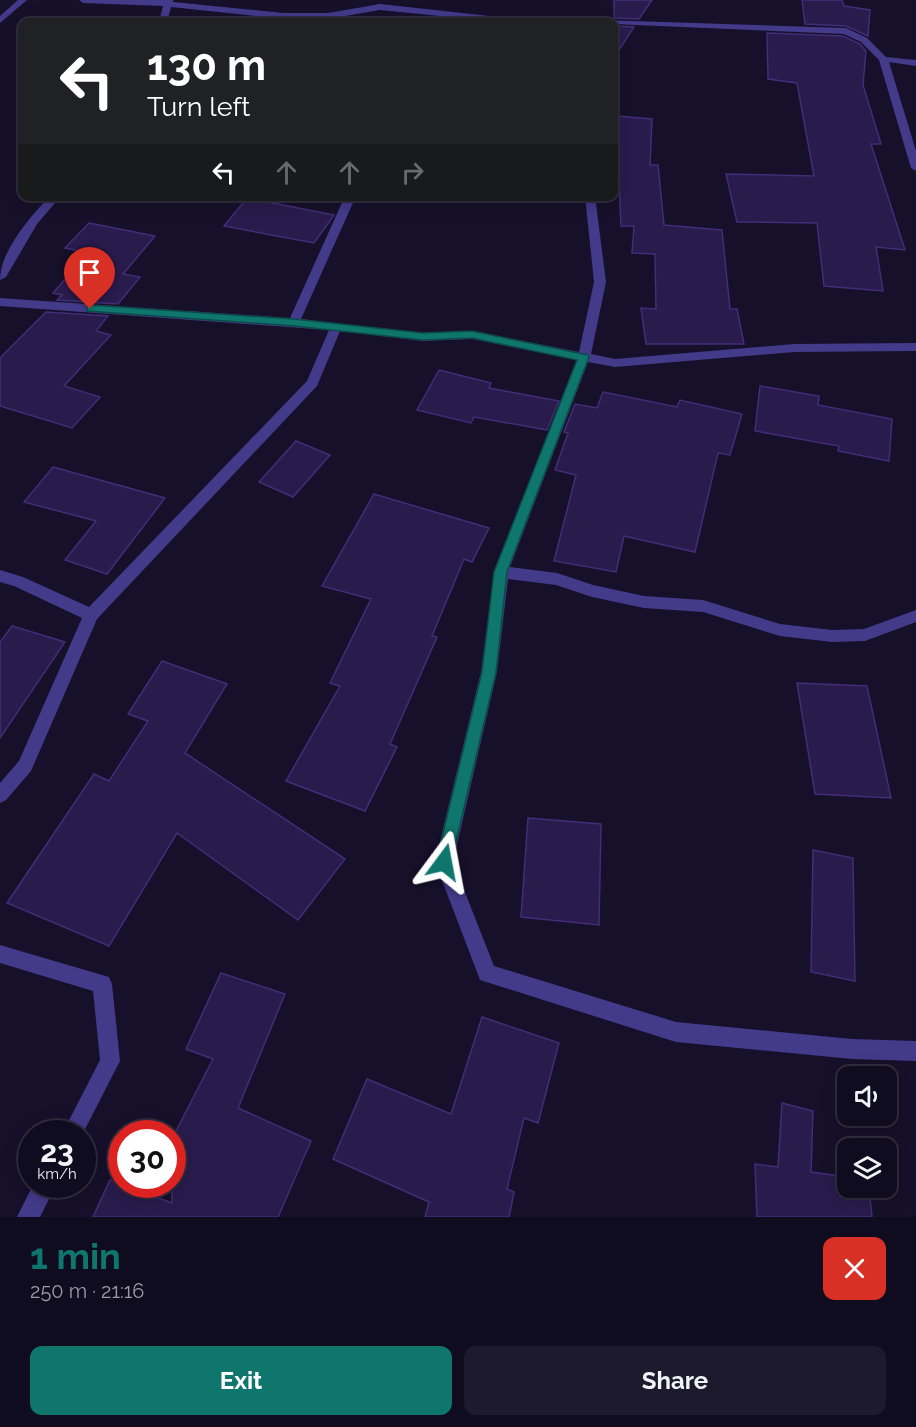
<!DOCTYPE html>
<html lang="en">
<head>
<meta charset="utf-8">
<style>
  :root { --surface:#100c20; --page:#1e1a2d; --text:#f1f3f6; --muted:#9c9ba5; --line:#302c3e; --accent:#0f766e }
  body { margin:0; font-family:Raleway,sans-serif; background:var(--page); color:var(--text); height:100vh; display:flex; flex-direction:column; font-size:22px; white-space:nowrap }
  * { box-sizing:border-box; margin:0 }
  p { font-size:20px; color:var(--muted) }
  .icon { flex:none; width:33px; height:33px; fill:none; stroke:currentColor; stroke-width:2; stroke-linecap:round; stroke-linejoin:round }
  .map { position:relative; height:1217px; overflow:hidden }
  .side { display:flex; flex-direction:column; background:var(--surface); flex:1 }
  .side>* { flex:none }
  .banner { position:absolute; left:18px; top:18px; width:600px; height:183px; border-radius:12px; box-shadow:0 3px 15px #0003,0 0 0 2px var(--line); background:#202124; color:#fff; overflow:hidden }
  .tools { position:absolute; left:837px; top:1066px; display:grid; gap:12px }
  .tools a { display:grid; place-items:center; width:60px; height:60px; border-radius:12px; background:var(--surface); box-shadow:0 3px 15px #0003,0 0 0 2px var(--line); font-size:30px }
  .speed { position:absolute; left:18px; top:1120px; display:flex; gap:12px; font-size:30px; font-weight:700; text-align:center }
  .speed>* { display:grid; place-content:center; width:78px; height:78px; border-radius:50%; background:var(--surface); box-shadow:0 3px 15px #0003,0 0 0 2px var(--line); line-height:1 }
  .speed small { font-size:15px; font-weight:400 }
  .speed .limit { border:9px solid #d22; background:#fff; color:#111 }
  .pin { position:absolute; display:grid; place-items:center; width:51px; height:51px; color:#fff; margin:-62px -26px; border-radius:50% 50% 50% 0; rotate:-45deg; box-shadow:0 0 6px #0007 }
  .pin .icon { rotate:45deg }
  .me { position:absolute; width:66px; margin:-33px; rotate:13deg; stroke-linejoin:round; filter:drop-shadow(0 0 4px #0008) }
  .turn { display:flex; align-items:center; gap:21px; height:126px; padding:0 30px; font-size:27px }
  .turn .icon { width:78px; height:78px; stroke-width:2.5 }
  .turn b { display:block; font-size:42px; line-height:51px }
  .lanes { display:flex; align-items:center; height:57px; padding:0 30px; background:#0003; justify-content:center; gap:30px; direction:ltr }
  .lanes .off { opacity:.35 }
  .round { display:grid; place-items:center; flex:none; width:63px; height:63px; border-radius:12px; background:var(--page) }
  .summary { display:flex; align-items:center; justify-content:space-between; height:102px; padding:0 30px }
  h1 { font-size:36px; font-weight:700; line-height:45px; color:var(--accent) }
  .primary-button { display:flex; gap:12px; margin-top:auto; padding:12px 30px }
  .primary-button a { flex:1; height:69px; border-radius:12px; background:var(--accent); color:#fff; font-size:24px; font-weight:700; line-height:69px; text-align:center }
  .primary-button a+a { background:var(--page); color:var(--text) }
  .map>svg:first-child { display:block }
  .building { fill:#291b4c; stroke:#422d78; stroke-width:1.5 }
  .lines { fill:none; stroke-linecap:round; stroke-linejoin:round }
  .minor { fill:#433a8a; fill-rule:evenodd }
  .route { fill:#0f766e; stroke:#0a4d48; stroke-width:1.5 }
</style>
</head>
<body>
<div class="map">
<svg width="916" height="1217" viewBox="0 0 916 1217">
  <rect width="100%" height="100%" fill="#16102a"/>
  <g class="building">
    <polygon points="614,0 652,0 639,19 614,18"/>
    <polygon points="802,0 842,0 844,6 870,10 868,36 846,26 805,24"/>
    <polygon points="614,26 634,27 614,58"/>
    <polygon points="767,33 843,36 860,44 866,51 863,85 881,144 871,144 905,250 876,247 883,291 824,286 817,223 737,222 726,174 814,176 797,83 768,79"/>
    <polygon points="616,116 652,119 650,165 658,165 664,225 722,230 730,309 737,309 744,344 646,344 641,308 656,309 655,254 632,253 634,226 621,226"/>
    <polygon points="247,198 334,215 314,243 224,226"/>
    <polygon points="89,223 155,236 123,274 140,277 118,304 57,300 62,295 53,293 88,253 65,248"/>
    <polygon points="46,312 108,316 96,331 111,335 64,386 100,397 72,428 0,406 0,358"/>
    <polygon points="439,370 491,383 489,388 559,401 547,430 474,417 471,423 417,410"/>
    <polygon points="760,386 819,396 818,405 892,419 889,461 838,451 839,446 755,431"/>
    <polygon points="603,392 677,407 680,400 742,414 730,455 718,453 695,552 624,536 616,572 554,561 576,475 555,470 568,433 564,432 575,404 597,408"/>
    <polygon points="296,441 330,455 293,497 259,482"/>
    <polygon points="53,467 165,498 107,574 65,560 96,521 24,502"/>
    <polygon points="374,494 489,528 472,562 464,559 432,636 437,637 390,744 397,747 365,811 286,781 340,686 330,683 371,599 322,586"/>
    <polygon points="12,626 65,642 0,738 0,642"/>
    <polygon points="162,661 227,684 185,753 345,859 298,920 177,833 109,946 7,903 94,774 109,781 148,721 128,714"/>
    <polygon points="797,683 867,686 891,798 815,794"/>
    <polygon points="528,818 601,824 599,925 521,917"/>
    <polygon points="813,850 853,858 855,981 811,972"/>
    <polygon points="221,973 285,994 238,1108 311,1141 278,1217 93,1217 110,1180 172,1203 172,1139 213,1059 186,1049"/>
    <polygon points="482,1017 559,1043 538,1123 524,1118 507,1189 514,1192 509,1217 425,1217 429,1202 333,1159 367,1079 451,1114"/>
    <polygon points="782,1103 813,1111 811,1172 848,1177 848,1188 869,1188 872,1217 757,1217 755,1164 778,1167"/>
  </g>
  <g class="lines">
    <g class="minor">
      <polygon points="18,0 27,0 0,23 0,16"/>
      <polygon points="79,0 173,0 173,2 283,13 328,13 380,4 518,19 522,22 499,22 380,10 328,19 283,19 171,7 167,22 159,22 163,6 83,3"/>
      <polygon points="570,19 846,28 867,38 886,57 916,60 916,66 889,62 916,151 916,171 911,168 879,60 861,42 844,34 566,22"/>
      <path d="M50,196H61L37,224L6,277L0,280C0,251 30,217 50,196Z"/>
      <polygon points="345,196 356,196 301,319 423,333 472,331 579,352 594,282 585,196 595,196 606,282 591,354 615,359 794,344 916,343 916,351 794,352 615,367 588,362 510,567 557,573 593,585 644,596 703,600 780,624 832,630 864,629 916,610 916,622 865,641 832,642 780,636 703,612 644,608 592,597 556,585 508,579 497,672 453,862 494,966 676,1022 852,1039 916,1041 916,1061 852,1059 676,1042 480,980 435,862 481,672 494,572 577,360 472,339 423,341 340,331 317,386 97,619 31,771 6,800 0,803 0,783 19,761 82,618 14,586 0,582 0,570 23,577 89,607 307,381 329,330 0,306 0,298 290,318"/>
      <polygon points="0,945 109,977 112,984 120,1061 82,1135 62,1134 100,1060 93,991 0,963"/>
      <polygon points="33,1185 56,1185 40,1217 17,1217"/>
    </g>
  </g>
  <polygon class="route" points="90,305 294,319 423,333 472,331 588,355 589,357 507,572 496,672 450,867 444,870 439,867 436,862 482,672 494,572 577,360 472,338 423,340 294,326 87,311 87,306"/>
</svg>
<div class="tools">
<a><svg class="icon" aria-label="sound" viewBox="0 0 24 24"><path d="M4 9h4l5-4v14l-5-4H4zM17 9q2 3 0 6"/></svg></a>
<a><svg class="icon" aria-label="layers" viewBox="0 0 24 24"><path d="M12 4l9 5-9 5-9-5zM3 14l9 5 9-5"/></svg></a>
</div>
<div class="speed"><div>23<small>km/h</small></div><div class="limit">30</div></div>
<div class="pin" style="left:90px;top:309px;background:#d93025"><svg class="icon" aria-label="arrive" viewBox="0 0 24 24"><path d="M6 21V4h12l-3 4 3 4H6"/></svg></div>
<svg class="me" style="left:444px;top:862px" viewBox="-20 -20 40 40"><path d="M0-17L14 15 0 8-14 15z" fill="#0f766e" stroke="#fff" stroke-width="4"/></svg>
<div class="banner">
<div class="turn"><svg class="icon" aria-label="left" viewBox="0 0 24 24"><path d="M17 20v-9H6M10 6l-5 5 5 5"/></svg><div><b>130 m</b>Turn left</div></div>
<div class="lanes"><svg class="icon" aria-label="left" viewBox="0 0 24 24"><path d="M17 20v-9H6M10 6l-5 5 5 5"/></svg><svg class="icon off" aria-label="ahead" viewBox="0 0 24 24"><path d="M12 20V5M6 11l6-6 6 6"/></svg><svg class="icon off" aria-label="ahead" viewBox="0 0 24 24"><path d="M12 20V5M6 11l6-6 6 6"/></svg><svg class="icon off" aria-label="right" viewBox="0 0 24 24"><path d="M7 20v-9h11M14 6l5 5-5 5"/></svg></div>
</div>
</div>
<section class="side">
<div class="summary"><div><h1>1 min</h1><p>250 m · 21:16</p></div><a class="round" style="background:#d93025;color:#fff"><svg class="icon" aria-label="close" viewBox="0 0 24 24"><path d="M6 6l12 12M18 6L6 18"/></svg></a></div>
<div class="primary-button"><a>Exit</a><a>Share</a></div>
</section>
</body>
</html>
